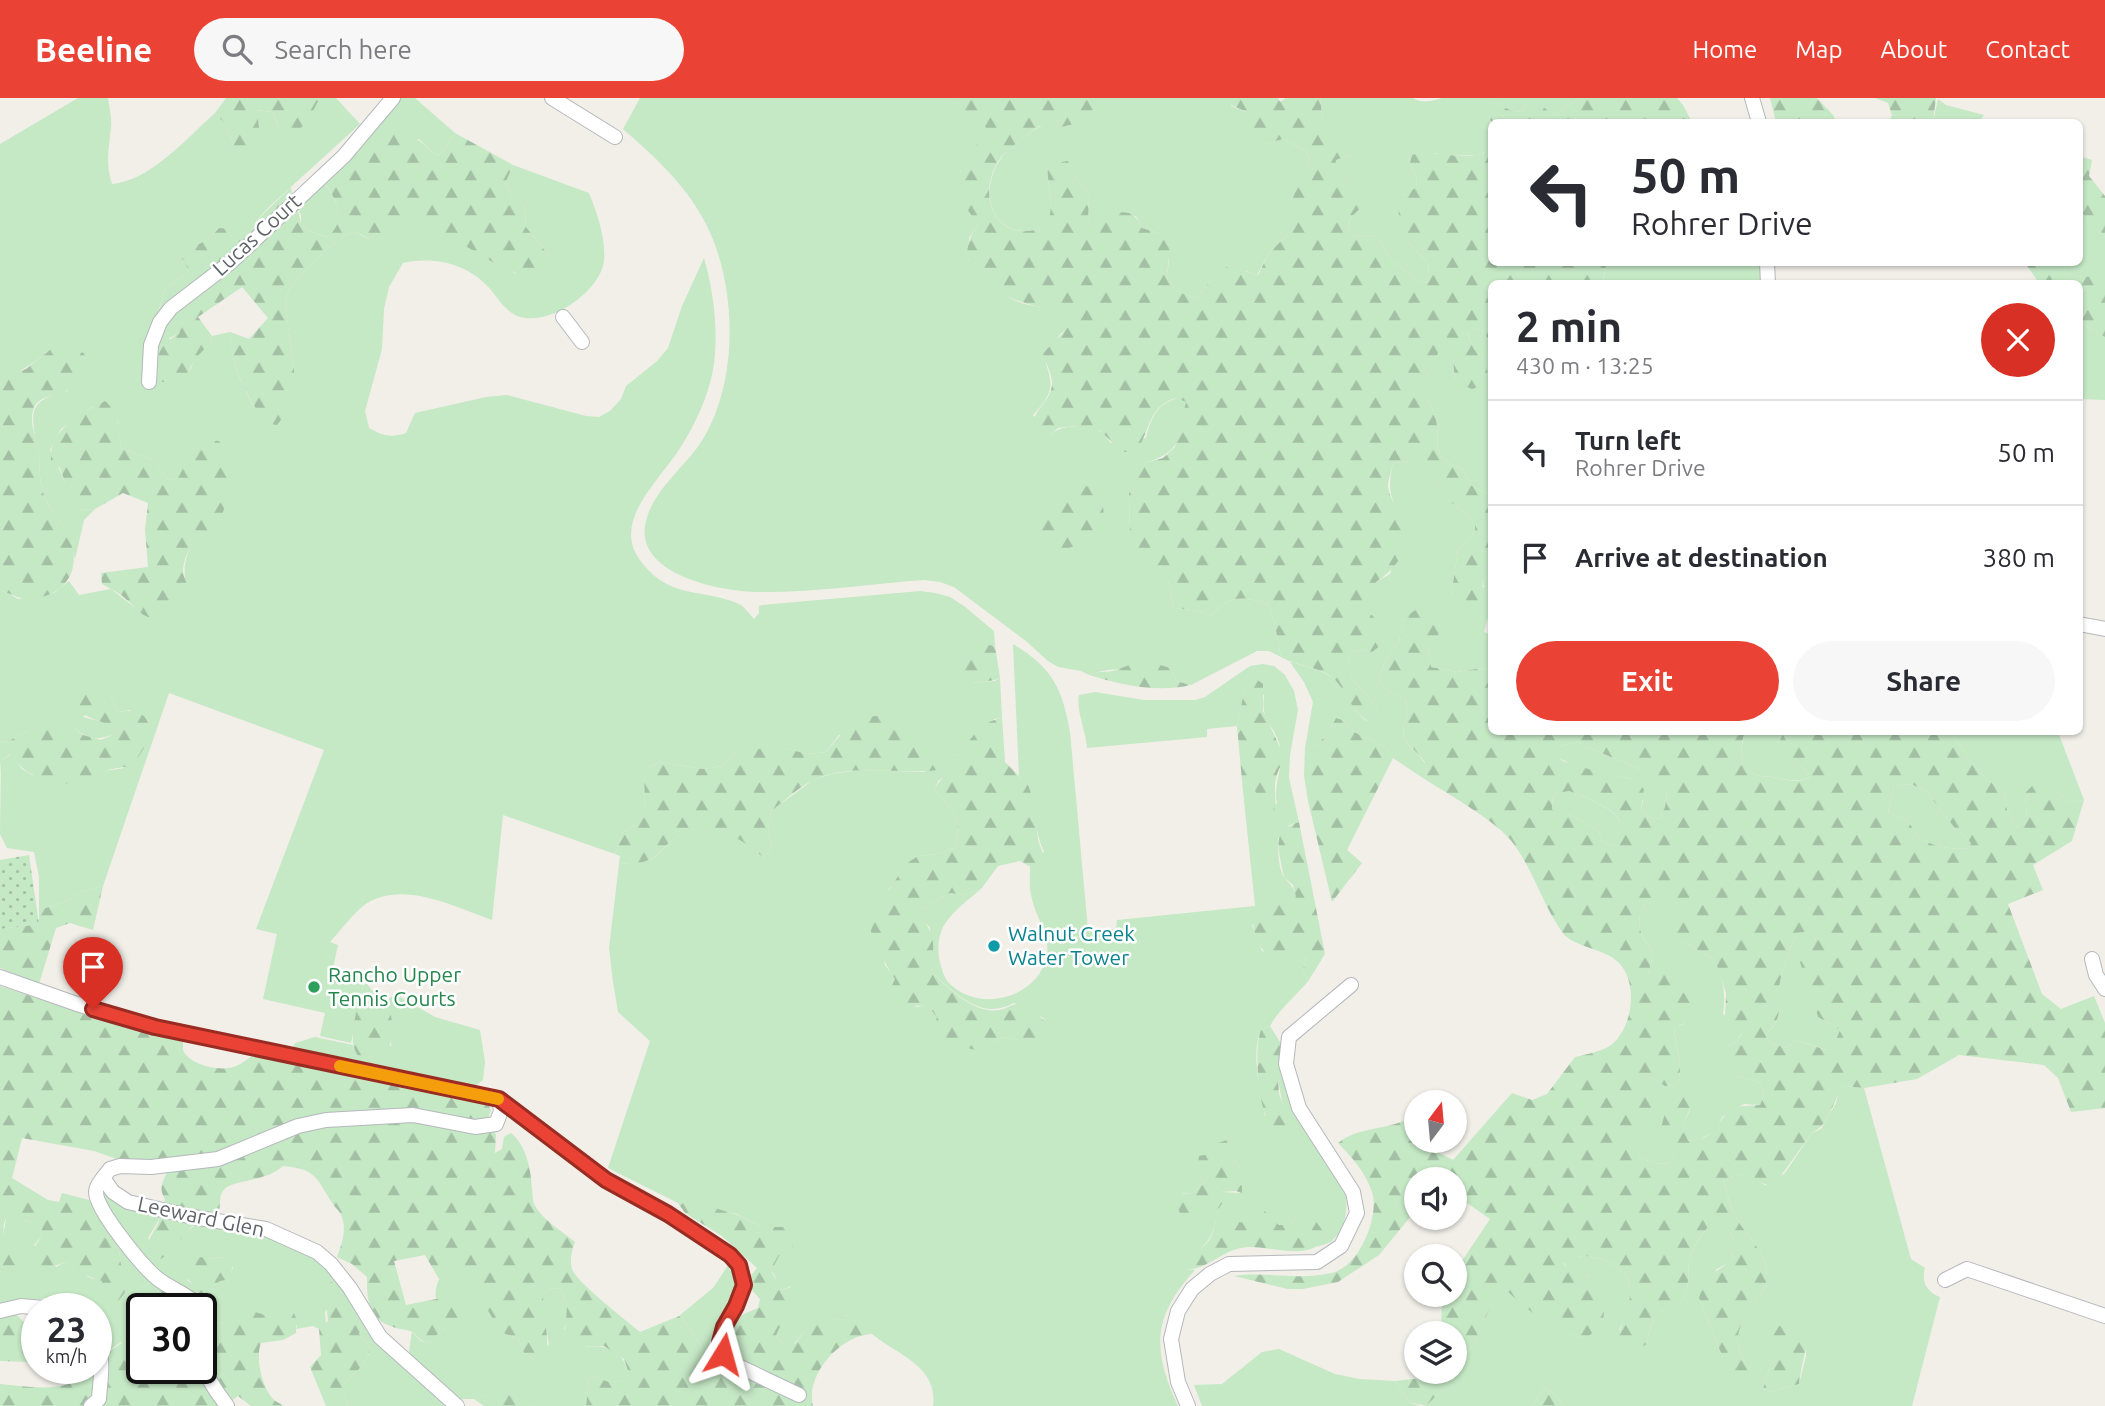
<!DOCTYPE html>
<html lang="en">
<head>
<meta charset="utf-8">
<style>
  :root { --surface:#fff; --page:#f7f7f7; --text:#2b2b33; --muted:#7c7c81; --line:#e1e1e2; --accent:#ea4335 }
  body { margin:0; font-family:Ubuntu,sans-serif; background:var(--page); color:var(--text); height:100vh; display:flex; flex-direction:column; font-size:26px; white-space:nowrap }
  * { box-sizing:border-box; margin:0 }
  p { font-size:23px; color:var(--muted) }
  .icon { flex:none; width:38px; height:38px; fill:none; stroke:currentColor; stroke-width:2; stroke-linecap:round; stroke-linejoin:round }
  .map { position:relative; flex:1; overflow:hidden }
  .sheet { position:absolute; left:1488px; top:182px; width:595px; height:455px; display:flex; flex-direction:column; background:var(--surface); border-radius:10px; box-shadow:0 2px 5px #0004 }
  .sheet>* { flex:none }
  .banner { position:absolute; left:1488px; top:21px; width:595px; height:147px; border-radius:10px; box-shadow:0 2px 5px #0004; background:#fff; color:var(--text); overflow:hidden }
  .needle { width:46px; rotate:16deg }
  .controls { position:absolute; left:1404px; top:992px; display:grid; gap:14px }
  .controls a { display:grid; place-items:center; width:63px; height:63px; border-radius:50%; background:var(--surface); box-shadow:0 2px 5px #0004; font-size:35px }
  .speed { position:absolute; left:21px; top:1195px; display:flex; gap:14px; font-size:35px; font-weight:700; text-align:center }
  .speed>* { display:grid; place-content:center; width:91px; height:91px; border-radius:50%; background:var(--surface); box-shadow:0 2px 5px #0004; line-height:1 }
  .speed small { font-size:18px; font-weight:400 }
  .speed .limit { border:4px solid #111; border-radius:10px; background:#fff; color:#111 }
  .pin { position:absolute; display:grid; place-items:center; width:60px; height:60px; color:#fff; margin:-72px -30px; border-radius:50% 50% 50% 0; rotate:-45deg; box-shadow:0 0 7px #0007 }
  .pin .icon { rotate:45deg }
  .me { position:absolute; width:77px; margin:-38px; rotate:8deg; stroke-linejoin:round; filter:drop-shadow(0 0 5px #0008) }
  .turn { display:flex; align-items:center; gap:24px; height:147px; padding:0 28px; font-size:32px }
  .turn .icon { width:91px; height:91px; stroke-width:2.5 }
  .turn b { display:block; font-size:49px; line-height:60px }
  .round { display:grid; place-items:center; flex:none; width:74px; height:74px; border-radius:37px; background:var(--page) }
  .overview { display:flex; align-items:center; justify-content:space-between; height:119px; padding:0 28px }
  h1 { font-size:42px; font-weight:600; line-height:52px }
  .primary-button { display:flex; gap:14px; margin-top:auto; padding:14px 28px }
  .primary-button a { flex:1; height:80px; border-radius:42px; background:var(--accent); color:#fff; font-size:28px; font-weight:600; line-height:80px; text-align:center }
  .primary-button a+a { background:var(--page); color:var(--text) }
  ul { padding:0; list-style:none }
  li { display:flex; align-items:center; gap:21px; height:105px; padding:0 28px; border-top:2px solid var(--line) }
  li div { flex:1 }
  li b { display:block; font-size:26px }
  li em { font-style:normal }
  header { display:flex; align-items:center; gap:42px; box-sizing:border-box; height:98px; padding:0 35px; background:var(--accent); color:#fff }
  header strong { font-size:33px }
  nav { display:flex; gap:38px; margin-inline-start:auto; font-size:24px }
  .search { width:490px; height:63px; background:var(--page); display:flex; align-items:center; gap:18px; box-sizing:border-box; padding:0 24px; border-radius:38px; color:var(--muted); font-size:26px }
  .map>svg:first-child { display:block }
  .grass { fill:#c5e8c5; fill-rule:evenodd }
  .forest { fill:url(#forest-firs); fill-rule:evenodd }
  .park { fill:url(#park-dots) }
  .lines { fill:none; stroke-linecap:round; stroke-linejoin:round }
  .minor-casing { stroke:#b5b8bc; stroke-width:16 }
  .minor { stroke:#fff; stroke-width:14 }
  .route-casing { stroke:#982c22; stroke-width:18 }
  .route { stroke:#ea4335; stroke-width:12 }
  .slow { stroke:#f59e0b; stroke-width:12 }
  .culture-dot { fill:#0f9aa8; stroke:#fff; stroke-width:2.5 }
  .leisure-dot { fill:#2e9e5b; stroke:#fff; stroke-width:2.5 }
  .labels { text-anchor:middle; stroke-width:5; stroke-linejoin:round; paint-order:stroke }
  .street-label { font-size:21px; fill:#5f6368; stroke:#fff }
  .culture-label { font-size:21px; fill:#0d838f; stroke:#fff; text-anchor:start }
  .leisure-label { font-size:21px; fill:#27864d; stroke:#fff; text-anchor:start }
</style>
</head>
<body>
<header>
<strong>Beeline</strong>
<div class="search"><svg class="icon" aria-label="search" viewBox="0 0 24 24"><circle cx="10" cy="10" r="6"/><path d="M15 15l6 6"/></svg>Search here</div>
<nav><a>Home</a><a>Map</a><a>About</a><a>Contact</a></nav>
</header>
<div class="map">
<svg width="2105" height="1308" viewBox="0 0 2105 1308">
  <defs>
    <pattern id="forest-firs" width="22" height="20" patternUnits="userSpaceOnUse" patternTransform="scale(1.75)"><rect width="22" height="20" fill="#c5e8c5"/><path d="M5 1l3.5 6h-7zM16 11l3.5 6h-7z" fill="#a3c0a4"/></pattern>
    <pattern id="park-dots" width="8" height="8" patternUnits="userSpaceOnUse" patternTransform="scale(1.75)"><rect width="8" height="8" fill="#c5e8c5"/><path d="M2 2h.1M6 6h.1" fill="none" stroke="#a3c0a4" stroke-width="1.8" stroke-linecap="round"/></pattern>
  </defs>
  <rect width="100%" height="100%" fill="#f1efe8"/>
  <g class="grass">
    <path d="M78,0H108C109,9 112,20 111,29C109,50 105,65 112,86C150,83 187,40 215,15L226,27L235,50L259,28L256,12L273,14L280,33L313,12L320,0H336L360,26L270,108L247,133L219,130C206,145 194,150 175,153L186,165L188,176L166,189L157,217L183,225L179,236L169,240L190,272L197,256L210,247L212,238L230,234C230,261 241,287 255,310H290L293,292L294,268L285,206L289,191L326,151L346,137L356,134C391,157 390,127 413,124C431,122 496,166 515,175L550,159L526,129L525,110L511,97L505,86L513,67L589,95C597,115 606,140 604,163C600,194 548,230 517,218C506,213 498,201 491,192C469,166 435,158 403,165L389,189L384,211L382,251L365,313L369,330C383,338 391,340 406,335L415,315L486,299L507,297L586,318L599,319L610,313L621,301L626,288L657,263L668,250L682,208L704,160C714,194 719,237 713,272C708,299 695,327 680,350C659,384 608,425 643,466C672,502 703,490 739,506C744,508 749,516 754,521L759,515V508L762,507L920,493L935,495L950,499L964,508L994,533L995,548L989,547L972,585L995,583L1000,580L1002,620L994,621L945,678L938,683L934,693C955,712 962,720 955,750L937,756L918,758L889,791L872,846L882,855L885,867L916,909L928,907L937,919L933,935L982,954L1001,939L1016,941L1029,947L1045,921L1014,905C980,923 957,896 932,875L930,830L922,821V811L950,795L964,797L981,791C967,803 947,817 941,834C938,842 938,852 939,860C941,868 943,879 949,885C980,916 1039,900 1047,857C1050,836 1036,820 1032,801C1029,790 1030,779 1030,768L1036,772L1044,753C1031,729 1040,698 1019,678L1013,546C1052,570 1062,589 1070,634L1088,832L1116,831L1117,822L1255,808L1242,683L1253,687L1257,698L1277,706C1273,681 1286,667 1279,645C1272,623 1261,626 1264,597L1245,589L1237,628L1207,631V639L1087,650C1086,633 1076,613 1079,597L1095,594L1144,602H1195L1205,599L1250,568L1263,566L1274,568L1285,577L1294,593L1298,612L1290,657L1289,680L1299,724L1289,727L1278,741C1278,752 1278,772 1285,780C1291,788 1294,789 1296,799L1285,806H1276L1252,827L1262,853L1290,862L1296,857H1305L1306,865L1302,872L1309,882C1296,898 1280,910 1270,928L1261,932C1250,958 1261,991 1265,1018L1283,1008L1278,981L1282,976L1343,1089C1350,1106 1346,1130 1332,1143C1328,1146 1321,1147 1316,1149L1326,1137L1315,1124L1300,1116L1290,1127H1279L1271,1120L1249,1126L1216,1122C1210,1151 1196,1148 1186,1171L1195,1172C1152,1219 1152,1252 1178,1308H933C939,1267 893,1255 871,1235C864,1228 858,1222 850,1216L838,1221L812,1224L794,1246H783L776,1239L778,1229L784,1221L791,1188L782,1192C776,1186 777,1178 771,1173L790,1129H763L737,1116L678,1105L608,1070L650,943L618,914L613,884L609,850L619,766C627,765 638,765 646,763C659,760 662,750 671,743C706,716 736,736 764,760L772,750L768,732L771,713L813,682L832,676L859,672L924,674L939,662L927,653L919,640L839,637L826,654L808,656L787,651L734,655L722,668L703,671L660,664L644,671L645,716L637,726L622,735L615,756L503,717L492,822C455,809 400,780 363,808C351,818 340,833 330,844L338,847L333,870L365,877L351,945L320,938L325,915L263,901L277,836L256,831L324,652L169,595L103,788L83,793L65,804L39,812V779L34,754L7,750L0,736L1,663L11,656L22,671L32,677L93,682L105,673L124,670L130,612L118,614L110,597L83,619L107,625L120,634C95,644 90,642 69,627L27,633L9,643L0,644V491L18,501L54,495L69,483L79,497L111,491L134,509L187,490C182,470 185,460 194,442C219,434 221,422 227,398L196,346L178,380L168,382L155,363L121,350L118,323L93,309L61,331L50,352C61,372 67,393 80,412L95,411L84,422L75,461C72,448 70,437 62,426C57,419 50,412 47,404C36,381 42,366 37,346C29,312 31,301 68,293L48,253C33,267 16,274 0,286V46ZM1233,1061L1242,1072V1095L1219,1094L1203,1115L1192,1120L1182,1095H1193L1206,1082L1211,1071Z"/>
    <polygon points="396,0 415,0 455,35 441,56 435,57 419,41 367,41"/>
    <path d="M640,0H943L979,20L986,30L982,40L960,74L966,109L973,118L977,128L969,140L968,162C981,174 995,191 1010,200C1030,212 1055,206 1074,219L1069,230L1060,236L1046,266C1055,292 1050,297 1033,317L1050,337C1062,326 1084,326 1099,333C1104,335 1108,342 1111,345L1146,340C1151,320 1156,307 1177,300L1186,304C1181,339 1181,355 1144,365L1129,395L1130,434L1168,483L1174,510L1199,513L1211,518C1231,496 1241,498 1268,506L1274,522L1281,559L1269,553H1257L1191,587L1176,583L1172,570L1165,568C1144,570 1107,569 1089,577L1081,573L1058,569L1048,563L1026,543L954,489L940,484L924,482C869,486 811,495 755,494C719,493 638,477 645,428C650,394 686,369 703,341C739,282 737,187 706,126C687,88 655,59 623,31Z"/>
    <path d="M1115,0H1234L1231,8L1257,18L1266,46L1283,41L1306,53L1310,61L1292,104L1291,133L1269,155L1257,177L1246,173L1213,180L1195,201L1176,192L1167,178L1169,162L1164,137L1142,130L1136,118L1114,115L1102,128L1088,126L1089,95L1075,78L1047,70L1051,106L1050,126C1000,152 972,100 1002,59C1005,53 1038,27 1044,27C1051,26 1058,30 1065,28C1082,24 1099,13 1114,6Z"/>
    <path d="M1320,0H1413C1422,6 1432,3 1442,0H1579L1555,17L1545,10L1526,6L1521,14L1510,12L1492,3C1486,18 1494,36 1489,52L1476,57L1446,58L1435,55L1410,65L1416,77L1417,90L1403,98L1404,141L1428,165L1429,176L1425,185L1414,180L1391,162L1378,140L1372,137L1359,139L1349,133L1350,120L1363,108L1356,84L1333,77L1336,62L1349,57L1325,39Z"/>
    <polygon points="1938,1 1946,7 1984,17 1979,24 1933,24"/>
    <path d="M324,84C336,101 348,124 328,139L312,134L301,127V117L296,107Z"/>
    <polygon points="2079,112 2105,139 2105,178 2103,179 2082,179 2067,175 2060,165 2079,164"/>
    <polygon points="1607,165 1762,165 1761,185 1602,186"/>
    <polygon points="2079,223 2105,239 2105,302 2079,301"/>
    <path d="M1474,230L1484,233L1491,249V400L1488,396L1471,387L1463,371C1426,358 1443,347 1435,317C1431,304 1422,294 1414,283L1429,277L1439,249L1453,259L1455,284L1486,264L1474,251L1467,234Z"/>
    <path d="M1409,363L1449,403L1475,423V434L1458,452L1451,498L1484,489L1481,476L1484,463L1491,464V519L1487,522L1484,534L1491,537V574L1483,570L1457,574L1431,569L1429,549L1443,531L1404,520L1399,543L1384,565L1379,582L1388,593L1405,602L1408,616L1403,629L1404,641L1425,665L1426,682L1393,660L1385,649L1354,634L1343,622L1336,620C1329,633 1321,649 1305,650L1313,604L1304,584L1290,564C1305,568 1326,572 1337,584C1349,597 1351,613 1367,623L1378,611L1351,579L1349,555L1362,552L1372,554L1356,511L1376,484L1390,476L1406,425C1390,401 1387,394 1393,365Z"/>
    <path d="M1745,634H1784L1778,646V660L1802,669L1810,679C1796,685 1786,682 1772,679C1767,678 1761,679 1756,677C1737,671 1741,648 1745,634Z"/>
    <path d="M1951,634H2058L2084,702L2070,704L2055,692L2025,695L2027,722L2017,729L2007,712L2005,693C1973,673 1970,663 1951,634Z"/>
    <path d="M1578,644C1607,661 1646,666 1667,693L1665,709L1659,721L1650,719L1641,711L1643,703L1630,680C1605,676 1574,671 1553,656L1560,648Z"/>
    <path d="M1911,686L1926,693L1954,729L1971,745L1969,750C1952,752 1933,749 1919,739C1914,735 1913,729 1909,725C1903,719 1895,717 1888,714L1894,688Z"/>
    <path d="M1569,693C1582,698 1618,711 1620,725C1621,732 1619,740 1618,747L1613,748L1602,744L1599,733L1568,716L1557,720L1552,712L1553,696Z"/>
    <path d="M1659,798L1672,805L1684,844L1715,862C1723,882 1726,895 1723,916L1742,935L1737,943L1724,951L1734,977L1760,985L1764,997L1760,1007L1744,1006L1723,1018L1715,1033L1699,1042L1687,1043L1683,1027L1690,1012L1685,991L1674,1058L1670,1066L1655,1065L1640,1060L1637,1050L1630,1042L1654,1008L1644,985L1650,979L1665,988L1677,987C1685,964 1675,952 1674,929L1684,926L1688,896L1672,893L1649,877L1653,855C1639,835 1633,822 1648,801Z"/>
    <path d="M1809,832L1816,841L1811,852L1801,864L1818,919L1840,932L1835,944L1827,952L1796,942L1787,950L1770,945L1766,936C1786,918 1776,907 1780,884C1783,867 1790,851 1797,835Z"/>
    <polygon points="395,896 435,919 480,932 485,964 483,982 474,989 291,952 295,945 315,939 353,947 354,951 391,948 392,922 386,903"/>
    <path d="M1844,988L1864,990L1911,1161L1925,1170C1921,1184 1927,1194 1940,1199L1912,1308H1564L1554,1295L1544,1290L1532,1308H1426L1439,1295L1475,1244L1500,1186C1525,1209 1552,1235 1586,1240L1602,1224L1588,1178L1570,1173L1563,1164C1569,1162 1577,1158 1584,1158C1605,1159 1631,1171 1630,1195C1630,1209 1625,1220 1619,1232L1647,1246C1649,1233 1651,1220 1663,1212C1671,1206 1679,1209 1685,1198C1689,1189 1688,1176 1689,1165C1691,1149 1705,1131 1717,1120C1735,1133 1734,1142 1732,1163L1717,1171L1699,1200L1723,1260L1725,1282L1751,1273C1728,1243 1738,1229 1757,1201C1761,1195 1767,1189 1767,1182C1767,1149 1745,1140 1734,1115C1729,1105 1727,1094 1724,1084L1736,1076L1752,1080L1765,1087L1785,1075L1812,1035L1821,1031L1836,1005L1838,996ZM1806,1246V1258L1799,1286L1770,1294L1763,1291L1773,1259Z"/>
    <path d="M103,1092L109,1098L161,1118L148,1140L161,1161C176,1151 185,1130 201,1124C260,1134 306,1138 343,1190L325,1214L326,1227L319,1231L313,1228L296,1231L297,1228L283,1214L272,1219C246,1213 245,1208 222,1226L209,1221L214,1195L213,1188L220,1183L227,1182L233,1170L227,1159L207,1161L187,1182L195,1189L198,1198L159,1176L142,1159L103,1102Z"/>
    <path d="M15,1119L36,1126L42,1131L41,1139L34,1147L56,1169L65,1164L74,1172H81C91,1188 110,1179 126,1175L121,1167L118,1145L152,1184L137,1192C140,1206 137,1216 137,1231L142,1232V1247L140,1249L142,1276L139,1284L128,1286L130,1255L121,1244L106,1255L96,1235V1211H65L47,1200L0,1208V1173L17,1181L18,1154L7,1152L3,1140L6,1120Z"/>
    <path d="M450,1165H460L505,1236L518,1240L524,1255L537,1263L549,1246L543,1214V1197L548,1191L559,1190C569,1205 569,1214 564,1231L587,1249C608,1247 622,1252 628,1274L622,1283L609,1284L594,1279L589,1282L586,1308H532L495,1295L474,1301H460L412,1259L409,1253L412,1234L421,1243L428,1245L445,1230L453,1201H436C434,1187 441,1176 450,1165Z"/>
    <path d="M729,1166C748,1190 724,1209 715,1232C713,1239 714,1248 714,1255L707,1260L693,1234L679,1218L713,1190Z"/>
    <path d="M365,1223L446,1308H348L343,1293V1286C352,1278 372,1262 369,1249C368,1245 362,1240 359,1236Z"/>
    <polygon points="1279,1251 1335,1276 1359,1281 1395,1283 1409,1304 1420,1308 1202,1308 1194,1287 1222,1286 1262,1254"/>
  </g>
  <g class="forest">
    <path d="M226,0H320C310,17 304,40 280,33L273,14L257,12L261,47L247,54L235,50L226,27L215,15Z"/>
    <path d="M943,0H1115C1115,6 1112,10 1107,13C1101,18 1069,28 1061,29C1054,29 1047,26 1040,28C1036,29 1005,54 1002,58C971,98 1000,153 1049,126L1051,106L1047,70L1056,65L1068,63L1075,78L1089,95L1088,126L1102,127L1114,115C1130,113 1135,115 1142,130L1164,137L1170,147L1167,178L1176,192L1195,201L1213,180L1228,168L1258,177L1269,155L1291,133C1283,110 1301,83 1310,61L1306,53L1283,41L1266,46L1247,44L1241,31L1256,18L1231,7L1234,0H1278L1280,4L1286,0H1320L1325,38L1349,57L1336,62L1334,77L1356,84L1371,93L1363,108L1350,120L1349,133L1359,139L1372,137L1378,140L1391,162L1414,180L1425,185L1429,176L1428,165L1404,141L1400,126L1398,109L1403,98L1417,89L1416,77L1410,65L1412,57C1438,49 1465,68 1491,50V164L1607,165L1602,185L1491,186V249L1484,233L1474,230L1467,235L1474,251L1486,264L1489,285L1472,291L1455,284L1453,260L1440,250L1429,277L1415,283C1422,294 1431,304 1435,317C1443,347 1426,358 1463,371L1471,387L1488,396L1491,400V464H1484C1481,477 1484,489 1482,502L1471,508L1457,506L1451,498L1458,452L1475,434V423L1449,403L1409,363L1393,365C1392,372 1388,381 1388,388C1389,401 1399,412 1405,423C1415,447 1395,472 1376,484L1375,496L1367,499L1357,511L1372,517L1383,530L1381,547L1372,554L1362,552L1349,555L1351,579L1378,611L1368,623C1351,613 1349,598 1337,584C1323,568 1298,569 1281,559L1274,522L1268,506C1241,498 1231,496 1211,518L1199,513L1174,510L1168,483L1139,452L1130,434L1129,395L1134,378L1144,365L1163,360L1175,349L1186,304L1176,300C1147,309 1151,332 1136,354H1123L1100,333L1074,328L1058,330L1050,337L1040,339L1032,330C1034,308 1053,303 1052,283C1051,275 1046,264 1043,256C1053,243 1068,234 1073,220C1059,209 1044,211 1028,206C991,195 948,171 977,128C973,116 962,107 958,94C952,73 979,49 986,30L978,20Z"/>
    <polygon points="1579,0 1677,0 1683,7 1692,24 1491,25 1488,12 1492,3 1510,12 1521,14 1526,6 1533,2 1555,17"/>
    <polygon points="1770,0 1817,0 1834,18 1835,24 1776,24"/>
    <polygon points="1875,0 1936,0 1933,24 1889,24 1892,17 1888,5"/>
    <path d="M392,27C410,34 422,44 435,57L441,56L455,35L513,67L505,86L511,97L525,110L526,129L550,159L543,178C502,184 457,132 413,124L379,146L356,134L346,137L326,151L289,191L285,206L294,268V292L290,310L277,327L265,325C247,298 230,267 230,234L249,241L268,220L242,189L198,219L212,238L210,247C194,258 192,269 181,285L162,284C150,266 160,244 179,236L182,225L157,218L166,189L188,176L186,165L174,152C194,150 206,145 219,130L247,132L291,89C292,103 300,113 301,127L312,134L327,139C348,124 336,100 324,84L367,41Z"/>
    <polygon points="2079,58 2092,62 2089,78 2105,98 2105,139 2079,112"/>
    <polygon points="2025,165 2060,165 2067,175 2082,179 2105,178 2105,239 2079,223 2079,186 2039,185"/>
    <path d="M55,248L84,255C87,269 81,284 68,292C55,301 31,294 32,323C32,332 37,340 38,349C41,370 37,380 46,402C51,415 63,424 69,438C79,460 74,486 50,496C31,505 18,501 0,491V286L14,275L26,271Z"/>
    <path d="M105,303C120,315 119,332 121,350L155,363L168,382L178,380L196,345L207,342L219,343L233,364V379L220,425L209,437L194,443C189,452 183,462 183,473C183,478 187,484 187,489C188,505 168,525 151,520C139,517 131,504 121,497C115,493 108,489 102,486L101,475L148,469L145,432L148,405L123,395L95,411L80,412L69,396L60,370L51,362C49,331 81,316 105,303Z"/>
    <path d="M1086,388L1099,392C1113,433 1093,443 1057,454L1045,449L1036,440L1035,426C1049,410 1066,396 1086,388Z"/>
    <path d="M1427,504L1447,514L1443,531L1429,549L1431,569L1457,574L1483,570L1491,574V634H1745C1740,647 1738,671 1756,677C1761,679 1767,678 1772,679C1786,682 1796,686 1810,679L1802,669L1777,660L1778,646L1784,634H1951C1970,663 1973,673 2005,693L2007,712L2017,729L2027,722L2025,695L2035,685L2055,692L2070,704L2084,702L2072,743L2033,767L2043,792L2008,806L2042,896L2061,911L2094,898L2105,925V1010L2071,1014L2058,980L2044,967L1959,957L1917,981L1864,990L1844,988C1831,1003 1833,1024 1812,1035L1774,1087C1761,1087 1749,1079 1736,1076L1724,1084C1727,1094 1729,1105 1734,1115C1745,1140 1767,1149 1767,1182C1767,1189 1761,1195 1757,1201C1738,1230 1728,1243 1751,1273L1747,1287L1734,1291L1724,1282L1723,1260L1699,1200L1703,1183L1732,1162C1734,1142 1735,1133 1717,1121C1705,1130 1691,1149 1689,1165C1688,1175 1689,1188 1685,1198C1679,1209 1672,1206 1663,1212C1651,1220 1649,1233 1647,1246L1632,1253L1619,1243C1619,1226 1630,1213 1630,1195C1631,1171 1605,1159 1584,1158C1577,1158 1569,1162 1563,1165C1572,1176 1576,1172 1587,1178C1599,1184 1608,1211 1602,1224C1599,1230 1591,1236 1586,1240C1552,1235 1525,1209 1500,1187L1475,1244L1454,1273V1236L1441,1235L1442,1201L1444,1197H1454V1175L1490,1121L1454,1096V1082H1416V1112L1379,1157L1338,1184L1303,1191H1288L1234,1178C1268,1173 1297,1183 1332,1175C1359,1169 1380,1119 1372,1094C1366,1075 1351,1058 1338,1045C1356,1030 1382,1032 1403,1023L1416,1035V1043H1424L1432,1051L1453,1062L1512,995L1532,1002L1547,996L1575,959C1587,956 1601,954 1611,947C1633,930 1639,884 1618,864C1606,851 1572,849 1562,834C1543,807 1533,772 1513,745C1499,725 1448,696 1426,682L1425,664L1404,641L1403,629L1408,616L1405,602L1388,593L1379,582L1384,565L1399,543L1404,520ZM1578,644C1607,661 1647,666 1667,694L1665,709L1659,721L1650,719L1641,711L1644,691L1629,680L1598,674L1563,663L1554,656L1560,648ZM1911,686L1926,693L1954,729L1971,745L1969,750C1952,752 1933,749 1919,739C1914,735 1913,729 1909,725C1903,719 1895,717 1888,714L1894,688ZM1569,693C1582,698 1619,711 1620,725C1621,732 1618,740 1618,747L1613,748L1602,744L1599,733L1568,716L1557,719L1552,711L1553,696ZM1659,799L1672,805L1676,834L1684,844L1715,862C1717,867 1725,892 1726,895C1726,908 1724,918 1726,930L1742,936L1737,943L1724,951L1727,966L1734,977L1760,985L1764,997L1760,1007L1731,1009C1715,1027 1717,1041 1688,1043L1683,1027L1696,996L1686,991C1665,1006 1660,1023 1661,1048L1674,1058L1670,1066L1655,1065L1640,1060L1637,1050L1631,1042L1654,1008L1656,1000L1644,985L1650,979L1665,988L1677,987C1685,964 1675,952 1674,930L1693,921L1697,904L1688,896L1672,892L1671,881L1664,875L1649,876L1653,855C1639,836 1633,822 1648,801ZM1809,833L1816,841L1811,852L1800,864L1818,919L1840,932L1835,944L1826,952L1796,942L1787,950L1770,945L1766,936C1786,917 1776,908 1780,884C1783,867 1790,851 1797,835Z"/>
    <path d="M989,547L995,548L1000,580C991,584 964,587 955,583L954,574C961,559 973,551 989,547Z"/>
    <path d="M1143,563L1172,570L1176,583L1191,587C1157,595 1121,587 1089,577C1100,572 1104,575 1113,573C1123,570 1132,565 1143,563Z"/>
    <path d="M1255,580L1263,586V613L1284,658C1282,666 1278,672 1276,680C1273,692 1278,703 1273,715L1262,716L1257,713V698L1253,687L1242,683L1237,628L1245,589Z"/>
    <path d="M96,588L110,597L118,614C156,607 155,639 136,662C127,672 118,668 106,673C101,675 98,680 93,682C74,690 41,684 25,672C19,668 15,661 10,656L1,663L0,675V644L9,643L27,633L42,628L69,627L83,637L101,642L119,634C103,620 89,625 74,607L82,591Z"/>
    <path d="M878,618C885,620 894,620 900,623C915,630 926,652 939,662L937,672C896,677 855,665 816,681C800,687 785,703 771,713L768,732L772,750L764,760C736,736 705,717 671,743C662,750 659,759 646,763C638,766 627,765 619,766L620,758L615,756L622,735L637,726L645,716L644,671L660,664L703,671L722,668L734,655L758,651H787L808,656L826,654L856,619Z"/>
    <path d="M1002,620L1005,664L1028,687L1034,703L1038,742L1046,764L1036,772L1020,763L998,768L981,791L964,797L950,795L922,811C922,824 932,831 933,844C934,854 931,865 932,875C949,890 973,916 999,912C1011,910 1010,905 1026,906C1034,916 1044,920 1052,930L1046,940L1029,948L1016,941L1001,939L982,954L944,943L932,935L937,919L928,908L901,907L889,894L895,881C886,869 883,856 872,846L871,832L880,806L906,766L918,758L937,756L955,750C962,720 955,712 934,693C938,683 944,680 950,671C964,652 976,624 1002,620Z"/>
    <path d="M1336,620L1343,622L1354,634L1385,649L1393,660L1347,752L1362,765L1332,804L1308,703L1304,678L1305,650C1321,649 1329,633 1336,620Z"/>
    <path d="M1299,724L1325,856L1309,882L1302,872L1306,865L1305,857C1296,857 1293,863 1284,863C1263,864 1252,836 1253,819C1259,814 1266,809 1274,807C1282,804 1288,804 1296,799L1293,787L1285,780L1283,775C1279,752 1270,733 1299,724Z"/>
    <polygon points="103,788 93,832 70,825 56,830 39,886 0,870 0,831 39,826 39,812 65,804 83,793"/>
    <path d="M366,885L381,903H386C393,916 397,945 384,956C378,961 370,962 363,962C342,948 359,909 363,888Z"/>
    <path d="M0,888L79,914L183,940C183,941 183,951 183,952C189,966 214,972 228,970C238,969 245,963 253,957L432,993L489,1008L491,1012L489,1018L496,1037L495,1055L502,1051L504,1039L511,1035C526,1047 531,1071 532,1091C533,1098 532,1105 537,1111C546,1124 563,1134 575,1144C572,1152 569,1162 572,1171C575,1183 627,1223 640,1234L679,1218L693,1234L707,1260L724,1241L737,1219L758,1210L760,1201L750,1190L749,1180L757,1170L722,1138L685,1115L678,1105L711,1109L738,1117L763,1129H790L796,1138L790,1156L779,1158L771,1173L782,1192L800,1186C806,1208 780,1219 776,1239L783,1246H795L812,1223L838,1221L850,1216L858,1221L872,1236C841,1237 805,1276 813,1308H586L589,1282L594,1279L609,1284L621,1283L628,1273L624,1261L604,1248L576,1249L566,1241C562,1219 574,1211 559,1190L548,1191L543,1197C543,1219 550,1238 546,1260L537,1263L524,1255L518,1240L505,1236L496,1226L460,1165H450L439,1181L425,1157L394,1163L406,1207L436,1201H454L460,1207L457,1224L445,1230L428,1245C419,1243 417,1236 410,1233C404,1231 398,1231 393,1229C368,1221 367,1202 367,1179L352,1166L337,1159C342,1146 348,1129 340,1115C338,1111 335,1110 333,1106C316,1081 318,1071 283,1068C265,1085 230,1081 223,1093C218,1100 221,1112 218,1120L193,1127L169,1155L161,1161C140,1144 151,1142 159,1123C162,1116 163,1108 165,1101C157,1089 165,1082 168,1070L162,1064L154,1061H117L94,1053L22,1040L12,1080L48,1102L59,1104L62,1095L89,1102L118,1145L121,1167L130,1180L124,1196L114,1208L106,1206L101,1202L102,1183L84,1177L81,1172H74L65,1164C50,1170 38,1174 29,1157L41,1139L42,1131C32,1123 18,1119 6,1120C1,1130 4,1141 7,1151L18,1154L23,1159L17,1182L0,1173Z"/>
    <path d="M1270,928L1280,944L1282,976L1278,981L1279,996L1291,1027L1284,1034C1276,1030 1270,1028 1267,1020C1258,1003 1254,950 1261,932Z"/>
    <polygon points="1230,1041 1233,1061 1242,1072 1242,1095 1236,1093 1220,1094 1224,1103 1219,1110 1192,1121 1180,1115 1174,1102 1175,1096 1193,1095 1206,1082 1210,1072 1198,1066 1199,1058 1209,1056 1215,1046"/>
    <path d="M1265,1113L1279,1127H1290L1300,1116L1311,1117L1326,1137C1323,1141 1319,1147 1315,1149C1298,1159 1266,1148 1248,1149C1223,1150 1207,1173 1186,1171L1183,1166C1199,1146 1210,1154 1216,1122C1237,1119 1250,1135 1265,1113Z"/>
    <path d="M200,1159L208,1161L227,1159L233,1164L231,1176L227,1182L220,1183L213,1188L216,1210L209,1215V1221L222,1226C248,1205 244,1212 272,1219L291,1208L296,1220V1235L283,1242L261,1245C255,1260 262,1289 273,1301C276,1304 280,1305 283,1308H251L238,1298L225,1308H0V1286C22,1288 62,1295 79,1280V1271L96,1270L107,1255L126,1242C133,1254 127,1271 129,1286L139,1284L142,1276L140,1249L142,1247V1270H201C201,1247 207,1215 196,1193C193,1185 184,1178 180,1170L182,1165Z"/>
    <polygon points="152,1184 166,1192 162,1211 142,1211 142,1232 137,1231 134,1223 140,1208 137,1192"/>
    <path d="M329,1184C347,1186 356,1209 365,1223L359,1236C362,1240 368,1245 369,1249C372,1262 352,1278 343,1286V1293L348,1308H326L310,1269L321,1257L319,1231L328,1223L325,1196Z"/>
    <path d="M9,1213C33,1224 29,1241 29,1264L0,1263V1214Z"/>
    <path d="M1797,1224L1809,1227L1812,1237C1805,1247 1801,1272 1799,1286L1770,1294L1763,1291L1773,1259L1772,1233L1784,1225Z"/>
    <polygon points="1433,1274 1454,1274 1439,1295 1426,1308 1409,1304 1395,1283 1429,1279"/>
    <polygon points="1544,1290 1554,1295 1564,1308 1532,1308"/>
    <polygon points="494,1295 509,1297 532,1308 484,1308 474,1301"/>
  </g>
  <polygon class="park" points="29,757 39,826 0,831 0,762"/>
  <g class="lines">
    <defs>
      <g id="minor">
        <polyline points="552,0 615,39"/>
        <polyline points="1752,0 1759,24"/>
        <polyline points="1767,164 1768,186"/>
        <polyline points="563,219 582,244"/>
        <polyline points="149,284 151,247 160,224 171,210 231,164 344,58 393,0"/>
        <polyline points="2079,526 2105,531"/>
        <polyline points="2092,861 2096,877 2105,891"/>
        <polyline points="0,879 77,906 155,929 499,1001 606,1082 668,1116 730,1157 739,1167 744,1187 736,1208 724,1229 720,1244 723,1256 736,1267 799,1297"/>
        <path d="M103,1080C100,1084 96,1088 96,1094C96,1112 143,1169 158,1181C171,1191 187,1196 199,1208C217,1227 200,1257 209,1280C213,1290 221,1299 227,1308"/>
        <polyline points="1945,1182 1967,1171 2105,1218"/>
        <polyline points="0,1213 21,1208 55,1211"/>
        <path d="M91,1308L99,1301C100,1283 105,1261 96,1245"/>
        <polyline points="457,1308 380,1239 350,1190 331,1166 317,1154 266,1131 193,1119 128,1104 113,1094 103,1080 110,1071 120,1068 151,1069 218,1061 298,1028 326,1022 413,1017 475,1029 496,1026 501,1013 499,1001"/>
        <polyline points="1188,1308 1178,1284 1171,1241 1178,1213 1192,1191 1210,1176 1229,1166 1317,1164 1341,1148 1357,1115 1353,1094 1299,1010 1286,966 1289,939 1351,887"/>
      </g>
    </defs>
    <use href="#minor" class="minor-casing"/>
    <use href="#minor" class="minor"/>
  </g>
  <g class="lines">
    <defs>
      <polyline id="route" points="93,911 155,929 499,1001 606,1082 668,1116 730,1157 739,1167 744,1187 736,1208 724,1229 720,1244 723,1256"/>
    </defs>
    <use href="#route" class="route-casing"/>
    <use href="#route" class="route"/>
    <polyline class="slow" points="340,968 498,1001"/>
  </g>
  <circle class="culture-dot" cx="994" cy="848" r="7"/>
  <circle class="leisure-dot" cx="314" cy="889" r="7"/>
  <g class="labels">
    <g class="street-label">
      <text transform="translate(257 137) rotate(-42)" y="7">Lucas Court</text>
      <text transform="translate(201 1119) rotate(12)" y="7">Leeward Glen</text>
    </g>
    <g class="culture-label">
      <text x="1008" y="843">Walnut Creek<tspan x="1008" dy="24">Water Tower</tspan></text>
    </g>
    <g class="leisure-label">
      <text x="328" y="884">Rancho Upper<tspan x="328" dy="24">Tennis Courts</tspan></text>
    </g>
  </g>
</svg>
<div class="controls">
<a><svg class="needle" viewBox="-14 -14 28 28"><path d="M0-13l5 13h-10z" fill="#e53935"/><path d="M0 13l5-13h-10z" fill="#7c7c81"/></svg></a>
<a><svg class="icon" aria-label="sound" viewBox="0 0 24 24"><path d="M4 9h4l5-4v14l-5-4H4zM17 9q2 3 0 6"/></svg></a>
<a><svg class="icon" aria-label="search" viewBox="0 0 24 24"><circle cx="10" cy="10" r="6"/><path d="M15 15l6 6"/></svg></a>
<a><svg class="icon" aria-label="layers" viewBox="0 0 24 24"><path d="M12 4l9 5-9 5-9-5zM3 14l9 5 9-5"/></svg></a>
</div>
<div class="speed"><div>23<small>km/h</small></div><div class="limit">30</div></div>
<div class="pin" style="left:93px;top:911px;background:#d93025"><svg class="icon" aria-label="arrive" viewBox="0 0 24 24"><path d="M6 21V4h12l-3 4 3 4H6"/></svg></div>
<svg class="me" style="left:723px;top:1256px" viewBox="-20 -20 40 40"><path d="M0-17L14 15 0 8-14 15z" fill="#ea4335" stroke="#fff" stroke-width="4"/></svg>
<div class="banner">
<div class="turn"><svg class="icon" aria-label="left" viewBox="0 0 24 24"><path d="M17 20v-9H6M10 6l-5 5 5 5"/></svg><div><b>50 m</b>Rohrer Drive</div></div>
</div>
<section class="sheet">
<div class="overview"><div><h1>2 min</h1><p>430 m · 13:25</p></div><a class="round" style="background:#d93025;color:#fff"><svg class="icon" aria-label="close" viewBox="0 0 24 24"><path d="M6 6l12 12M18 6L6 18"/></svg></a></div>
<ul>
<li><svg class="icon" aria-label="left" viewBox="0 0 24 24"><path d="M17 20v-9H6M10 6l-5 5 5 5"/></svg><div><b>Turn left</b><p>Rohrer Drive</p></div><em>50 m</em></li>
<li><svg class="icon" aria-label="arrive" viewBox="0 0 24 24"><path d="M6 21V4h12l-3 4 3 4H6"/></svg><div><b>Arrive at destination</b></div><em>380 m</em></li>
</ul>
<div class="primary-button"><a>Exit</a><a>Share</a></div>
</section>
</div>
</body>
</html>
